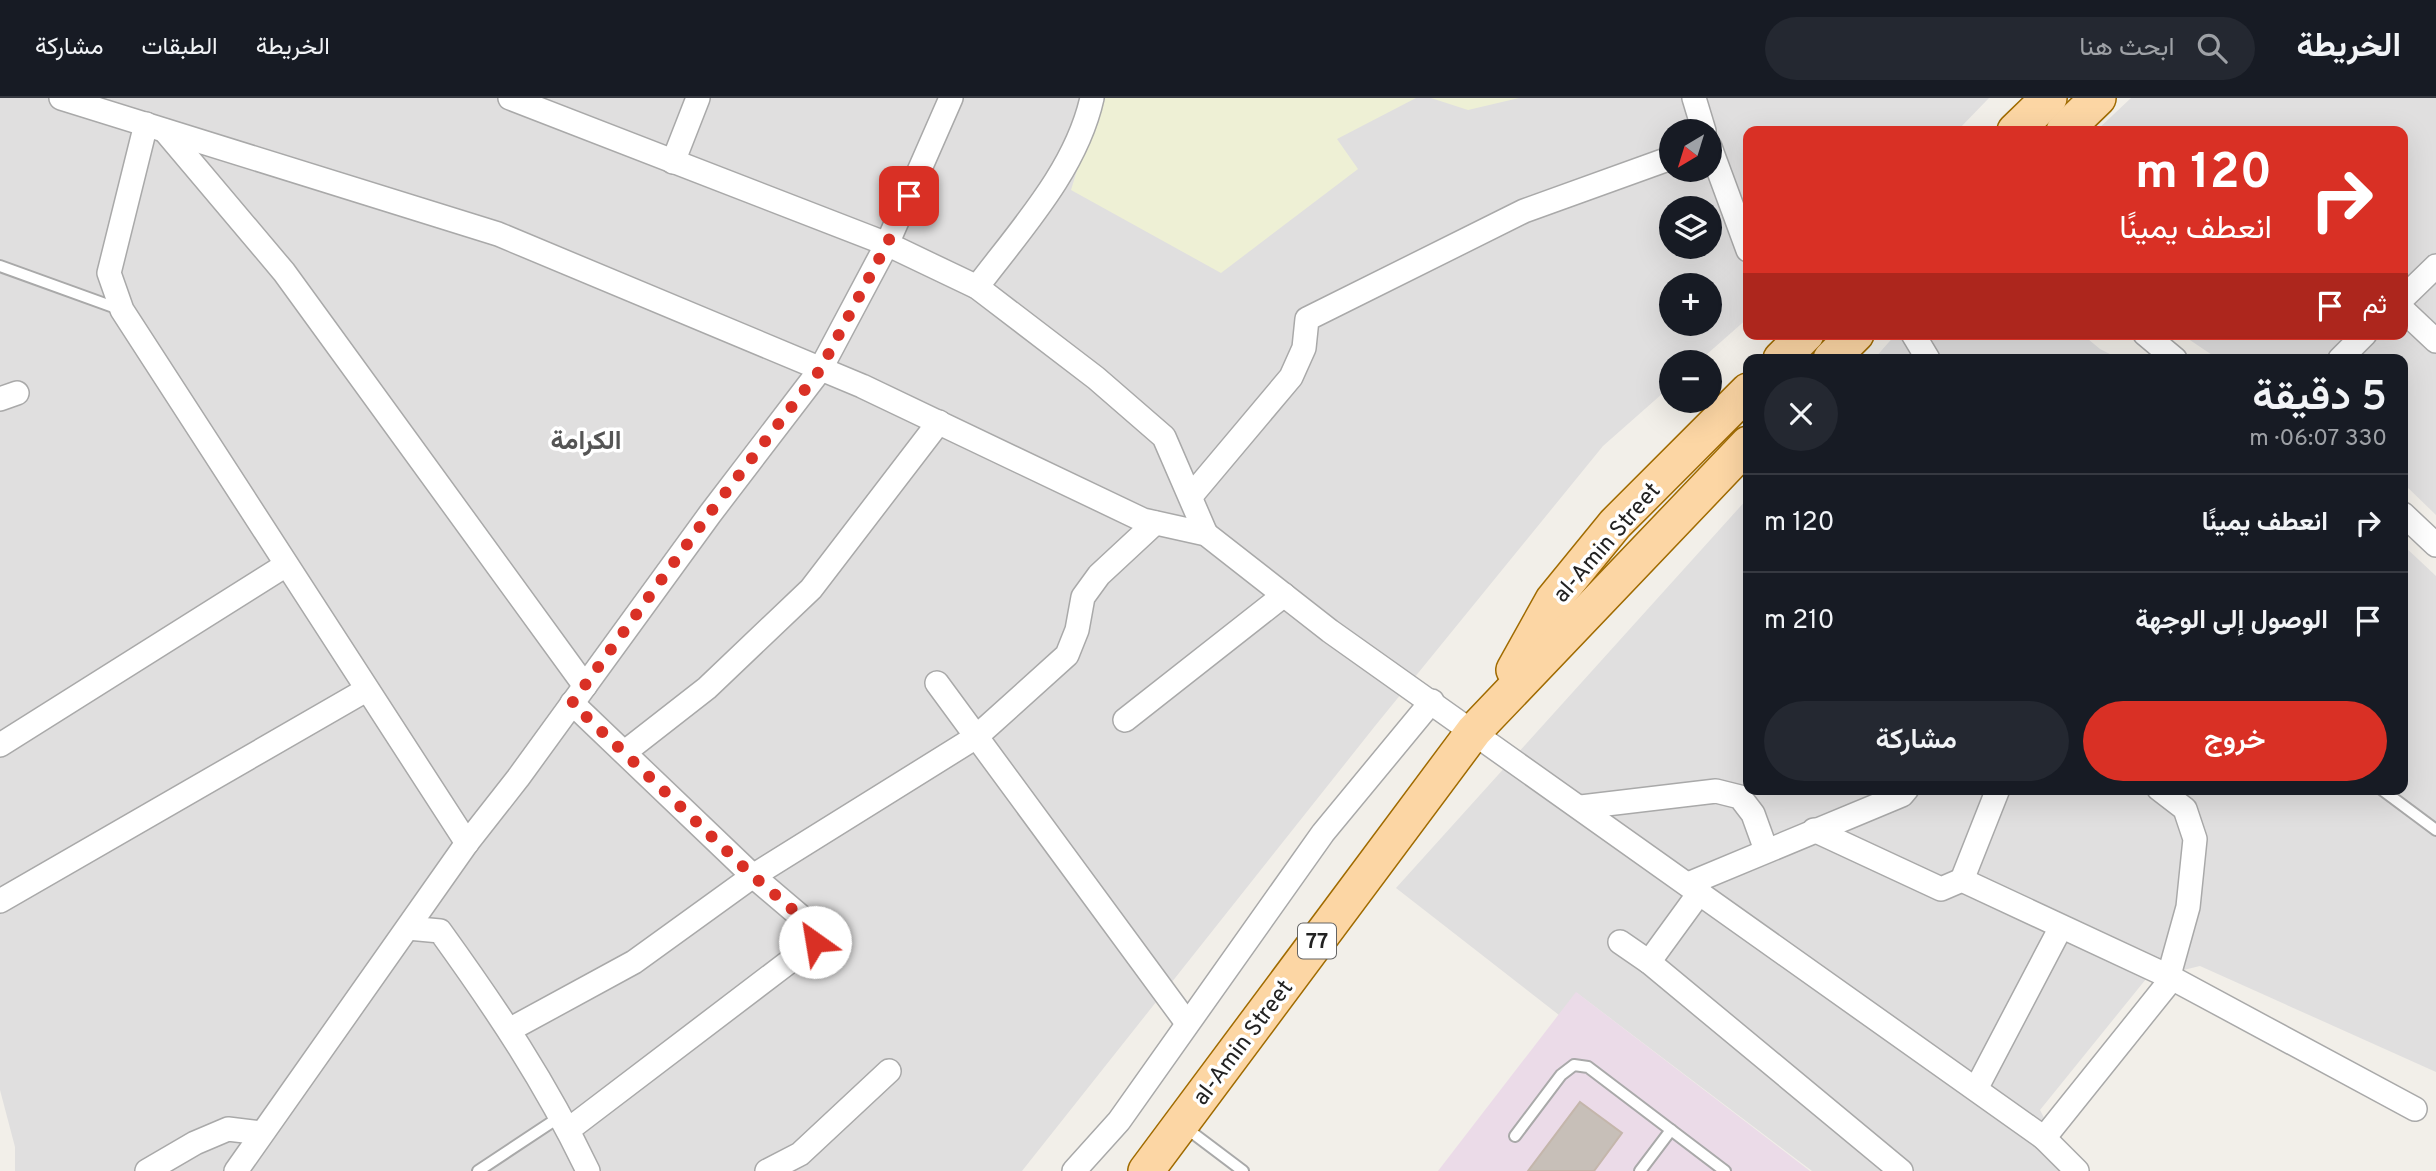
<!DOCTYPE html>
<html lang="ar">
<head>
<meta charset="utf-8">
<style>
  :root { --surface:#171b24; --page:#242831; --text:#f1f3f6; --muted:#9ea1a6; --line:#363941; --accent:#d93025 }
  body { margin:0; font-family:Overpass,Vazirmatn,sans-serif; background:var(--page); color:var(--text); direction:rtl; height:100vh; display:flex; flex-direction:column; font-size:26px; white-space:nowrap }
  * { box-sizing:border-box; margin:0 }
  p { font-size:23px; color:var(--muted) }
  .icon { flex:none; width:38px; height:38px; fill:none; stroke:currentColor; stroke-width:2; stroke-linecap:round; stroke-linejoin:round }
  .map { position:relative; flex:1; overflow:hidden; direction:ltr }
  .side { position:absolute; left:1743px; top:256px; width:665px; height:441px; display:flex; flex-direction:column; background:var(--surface); border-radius:14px; box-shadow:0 7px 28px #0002; direction:rtl }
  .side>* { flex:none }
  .guide { position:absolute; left:1743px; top:28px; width:665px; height:214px; border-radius:14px; box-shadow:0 7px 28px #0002; direction:rtl; background:#d93025; color:#fff; overflow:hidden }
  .needle { width:46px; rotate:218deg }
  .fabs { position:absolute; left:1659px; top:21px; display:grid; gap:14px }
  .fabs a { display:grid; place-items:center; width:63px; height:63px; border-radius:50%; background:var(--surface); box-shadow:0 7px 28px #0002; font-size:35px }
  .pin { position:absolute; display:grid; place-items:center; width:60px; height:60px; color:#fff; margin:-30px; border-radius:14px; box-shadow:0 4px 10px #0006 }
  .me { position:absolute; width:77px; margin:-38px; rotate:328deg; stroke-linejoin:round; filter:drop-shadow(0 0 5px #0008) }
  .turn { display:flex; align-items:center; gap:24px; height:147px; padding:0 21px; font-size:32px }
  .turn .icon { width:91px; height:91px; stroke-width:2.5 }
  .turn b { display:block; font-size:49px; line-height:60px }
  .then { display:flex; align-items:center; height:66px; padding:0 21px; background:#0003; gap:14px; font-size:26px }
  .round { display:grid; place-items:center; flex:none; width:74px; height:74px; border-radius:37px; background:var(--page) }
  .overview { display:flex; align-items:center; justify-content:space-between; height:119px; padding:0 21px }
  h1 { font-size:42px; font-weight:600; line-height:52px }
  .primary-button { display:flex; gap:14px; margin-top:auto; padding:14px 21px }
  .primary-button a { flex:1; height:80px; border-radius:42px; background:var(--accent); color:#fff; font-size:28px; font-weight:600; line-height:80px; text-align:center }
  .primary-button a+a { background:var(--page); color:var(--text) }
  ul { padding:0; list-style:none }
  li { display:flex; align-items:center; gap:21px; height:98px; padding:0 21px; border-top:2px solid var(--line) }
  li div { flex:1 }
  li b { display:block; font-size:26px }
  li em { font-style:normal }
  header { display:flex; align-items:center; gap:42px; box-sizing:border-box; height:98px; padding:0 35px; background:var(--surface); border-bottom:2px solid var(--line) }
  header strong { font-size:33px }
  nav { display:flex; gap:38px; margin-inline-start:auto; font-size:24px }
  .search { width:490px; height:63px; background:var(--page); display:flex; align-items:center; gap:18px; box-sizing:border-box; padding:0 24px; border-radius:38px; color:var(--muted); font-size:26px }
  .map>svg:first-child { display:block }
  .residential { fill:#e0dfdf; fill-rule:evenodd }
  .industrial { fill:#ebdbe8 }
  .farmland { fill:#eef0d5 }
  .building { fill:#c7bfb8; stroke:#c4b6ab; stroke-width:2 }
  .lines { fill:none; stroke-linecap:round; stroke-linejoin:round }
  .service-casing { stroke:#a9a9a9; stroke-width:14 }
  .minor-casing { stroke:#a9a9a9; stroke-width:26 }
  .primary-casing { stroke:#a06b00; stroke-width:38 }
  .service { stroke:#fff; stroke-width:10 }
  .minor { stroke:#fff; stroke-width:23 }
  .primary { stroke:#fcd6a4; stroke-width:35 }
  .route { stroke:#d93025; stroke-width:12; stroke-dasharray:0 21.6 }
  .labels { text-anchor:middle; stroke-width:7; stroke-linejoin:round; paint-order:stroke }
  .shield { fill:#fff; stroke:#646464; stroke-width:2 }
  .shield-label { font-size:21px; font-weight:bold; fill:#222 }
  .street-label { font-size:23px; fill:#222; stroke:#fff }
  .quarter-label { font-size:26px; font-weight:bold; fill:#555; stroke:#fff }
</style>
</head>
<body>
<header>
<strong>الخريطة</strong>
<div class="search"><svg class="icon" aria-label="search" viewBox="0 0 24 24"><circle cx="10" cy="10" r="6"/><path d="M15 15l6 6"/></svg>ابحث هنا</div>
<nav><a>الخريطة</a><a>الطبقات</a><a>مشاركة</a></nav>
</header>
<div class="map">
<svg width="2436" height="1073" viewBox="0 0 2436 1073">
  <rect width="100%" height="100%" fill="#f2efe9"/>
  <g class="residential">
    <path d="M0,0H1989L1957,33H1748V220L1698,264H1671V288L1603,348L1375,628L1022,1073H15V1049L0,992ZM1671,33H1710V72H1671ZM1671,110H1710V149H1671ZM1671,187H1710V226H1671Z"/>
    <polygon points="2131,0 2436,0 2436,417 2403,385 2403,261 2218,261 2181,236 2403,236 2403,33 2096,33"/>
    <polygon points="1896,236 2082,236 2100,251 2120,261 1874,261"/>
    <polygon points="1748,400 1748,691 2403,691 2403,447 2436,478 2436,974 2200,868 2146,881 2040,1012 2071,1073 1812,1073 1577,895 1559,917 1396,790"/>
  </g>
  <polygon class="industrial" points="1576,894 1810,1073 1438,1073"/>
  <g class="farmland">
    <polygon points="1099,0 1416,0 1337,41 1358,71 1221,175 1071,92"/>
    <polygon points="1431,0 1519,0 1468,12"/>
  </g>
  <polygon class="building" points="1580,1004 1622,1035 1594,1073 1528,1073"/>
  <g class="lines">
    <defs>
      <g id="service">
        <polyline points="0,168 119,211"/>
        <polyline points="2381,691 2436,732"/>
        <polyline points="1186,1030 1243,1073"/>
        <polyline points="1515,1038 1561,977 1574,967 1588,969 1725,1073"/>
        <polyline points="478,1073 561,1018"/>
        <polyline points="1640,1073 1671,1032"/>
      </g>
      <g id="minor">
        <polyline points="61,0 498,136 862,288 1143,422 1206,436 1330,533 2044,1040 2077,1073"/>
        <polyline points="510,0 887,146 977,189 1096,280 1164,339 1206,436"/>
        <polyline points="1694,0 1704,33"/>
        <polyline points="146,26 109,175 122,212 467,745"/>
        <polyline points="165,33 284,174 585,588"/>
        <polyline points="1710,49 1748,152"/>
        <polyline points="673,64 698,0"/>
        <path d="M977,189C1020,132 1076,72 1092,0"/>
        <polyline points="2403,200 2436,168"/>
        <polyline points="2403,212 2436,243"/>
        <polyline points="1913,236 1928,261"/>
        <polyline points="2145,236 2175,261"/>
        <polyline points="2340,261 2365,236"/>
        <polyline points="0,301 17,295"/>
        <polyline points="1191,398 1291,279 1304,250 1307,221 1524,113 1671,60"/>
        <polyline points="2403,416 2436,447"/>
        <polyline points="937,585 1187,925"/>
        <polyline points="1125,622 1284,497"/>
        <polyline points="0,647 286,467"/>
        <polyline points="625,654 707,590 811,491 939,324"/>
        <polyline points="1581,709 1716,693 1740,699 1753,716 1766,752"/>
        <polyline points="1814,732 1941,791 1962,782 2168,878 2415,1011"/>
        <polyline points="1962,782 1998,691"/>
        <polyline points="1688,786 1902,697 1907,691"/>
        <polyline points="0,803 366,592"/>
        <path d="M408,830L440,833C497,912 546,985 588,1073"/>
        <polyline points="1620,844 1649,864 1901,1073"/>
        <polyline points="1649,864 1700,794"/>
        <polyline points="511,931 634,864 753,778 976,639 1067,557 1077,532 1083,499 1099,477 1155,425"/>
        <polyline points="1976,991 2061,829"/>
        <polyline points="568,1032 815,844 813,829 753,778 572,605"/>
        <polyline points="2044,1040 2166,888 2188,809 2195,741 2185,711 2159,691"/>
        <polyline points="147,1073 195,1045 228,1031 261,1035"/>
        <polyline points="236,1073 467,745 518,680 710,416 820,272 887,146 951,0"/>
        <polyline points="767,1073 800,1056 889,973"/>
        <polyline points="1074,1073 1119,1023 1323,735 1432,603"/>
      </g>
      <g id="primary">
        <polyline points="2015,33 2049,0"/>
        <polyline points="2064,33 2098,0"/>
        <polyline points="1781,261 1806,236"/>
        <polyline points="1831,261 1856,236"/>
        <polyline points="1514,572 1553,502 1615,426 1748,293"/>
        <polyline points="1146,1073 1474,633 1748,346"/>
      </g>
    </defs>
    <use href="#service" class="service-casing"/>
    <use href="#minor" class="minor-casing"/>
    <use href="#primary" class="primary-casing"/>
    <use href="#service" class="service"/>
    <use href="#minor" class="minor"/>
    <use href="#primary" class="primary"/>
  </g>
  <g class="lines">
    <polyline class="route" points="815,844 813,829 753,778 572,605 709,416 820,272 887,146 909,98"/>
  </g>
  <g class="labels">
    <rect class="shield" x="1298" y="825.5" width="38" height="35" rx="5"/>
    <g class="shield-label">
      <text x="1317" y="850">77</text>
    </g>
    <g class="street-label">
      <text transform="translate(1606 444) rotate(-49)" y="8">al-Amin Street</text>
      <text transform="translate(1242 944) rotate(-53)" y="8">al-Amin Street</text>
    </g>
    <g class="quarter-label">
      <text x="586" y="351">الكرامة</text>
    </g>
  </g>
</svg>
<div class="fabs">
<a><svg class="needle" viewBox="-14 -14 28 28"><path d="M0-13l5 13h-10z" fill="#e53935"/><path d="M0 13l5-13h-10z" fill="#9ea1a6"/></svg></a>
<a><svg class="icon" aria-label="layers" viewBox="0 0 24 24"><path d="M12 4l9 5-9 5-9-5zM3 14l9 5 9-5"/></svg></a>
<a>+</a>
<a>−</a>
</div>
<div class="pin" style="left:909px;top:98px;background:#d93025"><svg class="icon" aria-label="arrive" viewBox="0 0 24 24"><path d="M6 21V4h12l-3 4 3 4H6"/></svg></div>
<svg class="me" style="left:815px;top:844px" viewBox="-20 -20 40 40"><circle r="19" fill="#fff"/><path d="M0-13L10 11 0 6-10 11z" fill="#d93025"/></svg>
<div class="guide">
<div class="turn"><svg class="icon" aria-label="right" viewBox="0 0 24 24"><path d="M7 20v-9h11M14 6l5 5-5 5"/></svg><div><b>120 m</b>انعطف يمينًا</div></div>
<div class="then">ثم<svg class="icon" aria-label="arrive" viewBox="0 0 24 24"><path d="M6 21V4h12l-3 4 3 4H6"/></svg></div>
</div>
<section class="side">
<div class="overview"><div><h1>5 دقيقة</h1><p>330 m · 06:07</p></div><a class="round"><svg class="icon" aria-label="close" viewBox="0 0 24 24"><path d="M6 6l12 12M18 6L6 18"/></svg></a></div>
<ul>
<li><svg class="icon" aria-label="right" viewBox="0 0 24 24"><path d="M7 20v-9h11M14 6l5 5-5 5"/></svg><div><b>انعطف يمينًا</b></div><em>120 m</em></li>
<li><svg class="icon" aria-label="arrive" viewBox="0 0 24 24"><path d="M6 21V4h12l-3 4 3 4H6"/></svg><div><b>الوصول إلى الوجهة</b></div><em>210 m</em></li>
</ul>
<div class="primary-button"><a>خروج</a><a>مشاركة</a></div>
</section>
</div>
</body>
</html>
